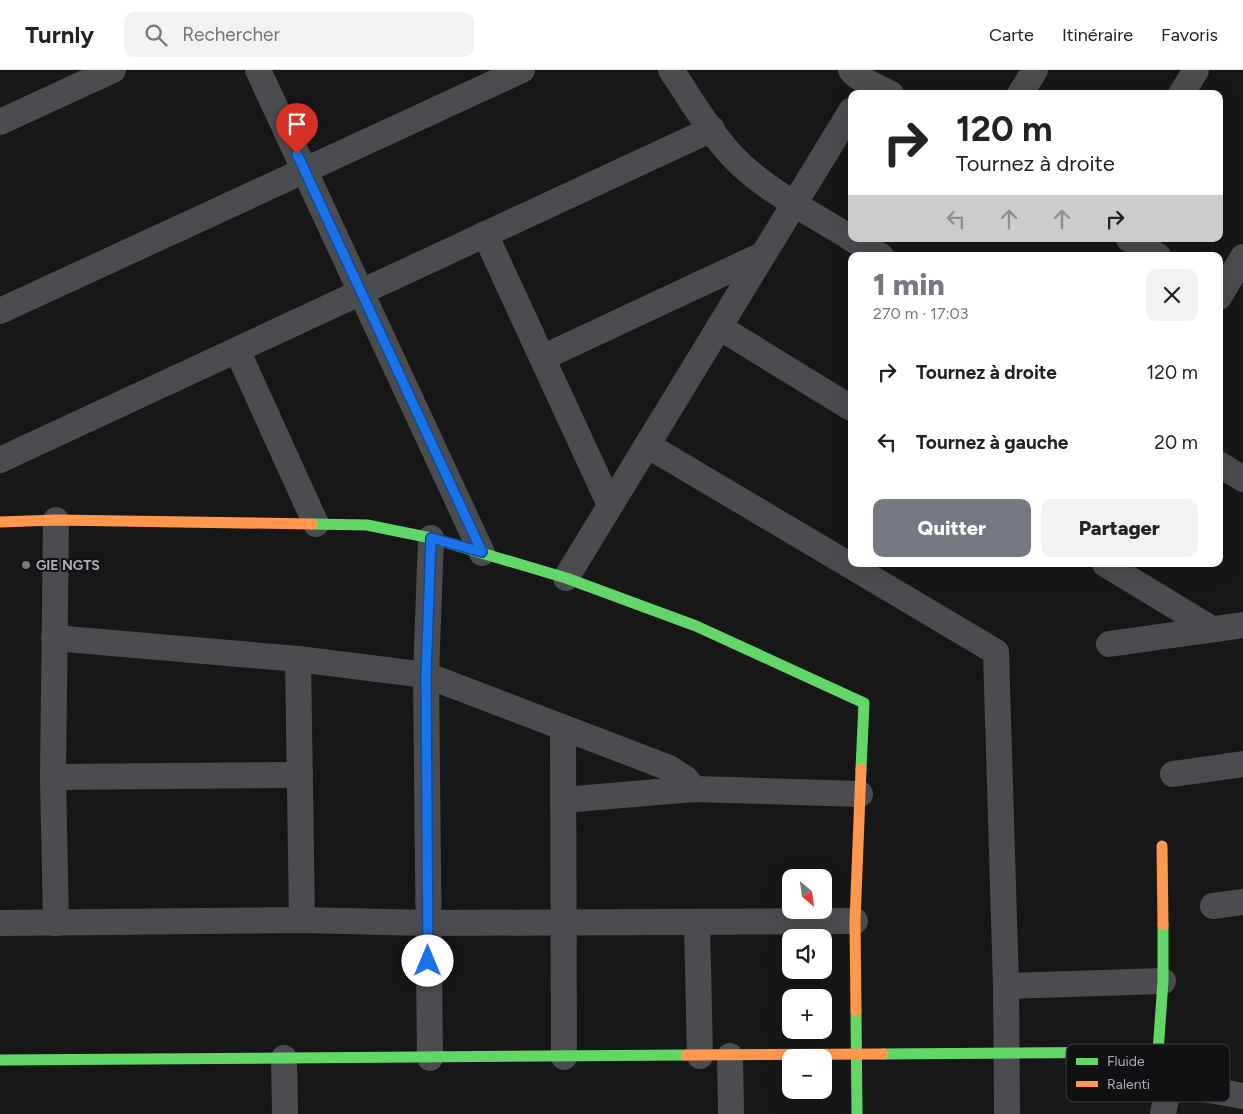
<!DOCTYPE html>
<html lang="fr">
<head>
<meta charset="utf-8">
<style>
  :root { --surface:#fff; --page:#f2f2f2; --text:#222; --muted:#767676; --line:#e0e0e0; --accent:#757880 }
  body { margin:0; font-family:Figtree,sans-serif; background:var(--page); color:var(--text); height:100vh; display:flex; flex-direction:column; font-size:19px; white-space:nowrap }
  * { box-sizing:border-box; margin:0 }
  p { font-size:16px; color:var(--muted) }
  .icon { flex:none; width:28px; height:28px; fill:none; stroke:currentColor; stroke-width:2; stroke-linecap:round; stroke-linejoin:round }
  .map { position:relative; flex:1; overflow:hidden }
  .sheet { position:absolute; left:848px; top:182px; width:375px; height:315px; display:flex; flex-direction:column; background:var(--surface); border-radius:10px; box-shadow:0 5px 20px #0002 }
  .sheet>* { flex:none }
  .top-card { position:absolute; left:848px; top:20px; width:375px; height:152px; border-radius:10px; box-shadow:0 5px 20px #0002; background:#fff; color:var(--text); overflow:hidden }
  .needle { width:32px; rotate:151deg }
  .buttons { position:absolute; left:782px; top:799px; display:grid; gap:10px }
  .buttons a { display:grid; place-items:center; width:50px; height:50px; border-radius:10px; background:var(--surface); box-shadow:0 5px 20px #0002; font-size:25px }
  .pin { position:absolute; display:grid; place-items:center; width:42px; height:42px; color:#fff; margin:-51px -21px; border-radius:50% 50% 50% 0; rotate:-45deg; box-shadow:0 0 5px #0007 }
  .pin .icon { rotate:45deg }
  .me { position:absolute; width:55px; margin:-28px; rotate:0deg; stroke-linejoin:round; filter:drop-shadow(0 0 4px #0008) }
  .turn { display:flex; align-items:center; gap:18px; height:105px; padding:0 25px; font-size:22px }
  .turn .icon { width:65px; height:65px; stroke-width:2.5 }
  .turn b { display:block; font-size:35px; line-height:42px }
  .lanes { display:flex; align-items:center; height:48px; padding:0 25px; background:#0003; justify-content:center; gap:25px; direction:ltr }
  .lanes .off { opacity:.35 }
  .round { display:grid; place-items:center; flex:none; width:52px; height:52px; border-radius:10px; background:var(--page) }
  .headline { display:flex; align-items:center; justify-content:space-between; height:85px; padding:0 25px }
  h1 { font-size:30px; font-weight:800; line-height:38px; color:var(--accent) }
  .button { display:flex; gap:10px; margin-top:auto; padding:10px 25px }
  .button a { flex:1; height:58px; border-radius:10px; background:var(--accent); color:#fff; font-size:20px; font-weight:800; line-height:58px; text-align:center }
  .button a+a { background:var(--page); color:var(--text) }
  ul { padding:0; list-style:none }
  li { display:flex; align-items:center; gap:15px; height:70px; padding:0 25px }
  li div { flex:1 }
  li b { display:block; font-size:19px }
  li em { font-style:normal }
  header { display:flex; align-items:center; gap:30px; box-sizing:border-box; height:70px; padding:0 25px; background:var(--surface); border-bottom:1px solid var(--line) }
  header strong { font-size:24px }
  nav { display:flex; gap:28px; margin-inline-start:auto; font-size:18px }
  .search { width:350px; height:45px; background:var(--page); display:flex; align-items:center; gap:12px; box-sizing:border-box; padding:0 18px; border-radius:10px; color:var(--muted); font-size:19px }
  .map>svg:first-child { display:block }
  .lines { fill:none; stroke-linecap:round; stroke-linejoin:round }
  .street { stroke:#4b4c50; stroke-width:26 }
  .fast { stroke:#63d668; stroke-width:11 }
  .slow { stroke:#ff974d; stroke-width:11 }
  .route-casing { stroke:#114b97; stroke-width:12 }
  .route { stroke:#1a73e8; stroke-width:9 }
  .poi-dot { fill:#757880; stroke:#111113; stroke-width:2 }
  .labels { text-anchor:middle; stroke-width:4; stroke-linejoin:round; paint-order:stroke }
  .poi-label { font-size:14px; font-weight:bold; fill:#a8adb8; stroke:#111113; text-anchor:start }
  .key { fill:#111113; stroke:#3e4045; stroke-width:1 }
  .key-label { font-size:14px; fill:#a8adb8 }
</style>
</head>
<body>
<header>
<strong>Turnly</strong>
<div class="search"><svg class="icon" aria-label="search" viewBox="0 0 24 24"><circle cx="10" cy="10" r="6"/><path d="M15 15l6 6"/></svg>Rechercher</div>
<nav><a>Carte</a><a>Itinéraire</a><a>Favoris</a></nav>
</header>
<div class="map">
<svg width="1243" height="1044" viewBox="0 0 1243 1044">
  <rect width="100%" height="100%" fill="#171717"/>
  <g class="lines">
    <g class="street">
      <polyline points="258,0 482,483"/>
      <path d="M671,0C694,34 716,74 748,101C779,127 817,147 851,168"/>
      <path d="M851,0C858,10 879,17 891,24"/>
      <polyline points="1020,24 1035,0"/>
      <polyline points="1181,24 1196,0"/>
      <polyline points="0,52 113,0"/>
      <polyline points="485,164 610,435"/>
      <polyline points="852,169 881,186"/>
      <polyline points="1129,169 1158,186"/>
      <polyline points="1219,227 1243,187"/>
      <polyline points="0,241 522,0"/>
      <polyline points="719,257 851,338"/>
      <polyline points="237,280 316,454"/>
      <polyline points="542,288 762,185"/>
      <polyline points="647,375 996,582 1006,916 1007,1044"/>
      <polyline points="0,390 712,59"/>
      <polyline points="1219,394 1243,409"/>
      <polyline points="56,450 53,707 56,853"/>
      <polyline points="1105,494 1212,559"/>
      <polyline points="566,508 851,41"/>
      <polyline points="54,568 298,589 426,605 669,698 686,709 694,719"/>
      <polyline points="1109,574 1243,555"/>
      <polyline points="298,589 302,850"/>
      <polyline points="563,659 564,987"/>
      <polyline points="1173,704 1243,694"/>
      <polyline points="53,707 300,705"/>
      <polyline points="563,730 694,719 860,724"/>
      <polyline points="1213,836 1243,832"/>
      <polyline points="697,852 700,986"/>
      <polyline points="0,853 302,850 428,853 855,851"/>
      <polyline points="1006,916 1163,911"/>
      <polyline points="730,986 731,1044"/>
      <polyline points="284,988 285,1044"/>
      <polyline points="430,988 426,605 431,468"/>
      <polyline points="1163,1044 1169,1013 1243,1026"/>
    </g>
    <g class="fast">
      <polyline points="312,454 367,455 431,468 566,508 696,556 864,633 861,699"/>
      <polyline points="856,941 857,1044"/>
      <polyline points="883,984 1158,982 1163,911 1163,855"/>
      <polyline points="0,990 686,985"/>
    </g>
    <g class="slow">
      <polyline points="0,452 56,450 312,454"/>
      <polyline points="1162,776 1163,855"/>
      <polyline points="856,941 855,851 861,699"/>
      <polyline points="686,985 883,984"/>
    </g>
  </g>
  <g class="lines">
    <defs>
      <polyline id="route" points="297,84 482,482 431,468 426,605 428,891"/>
    </defs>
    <use href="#route" class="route-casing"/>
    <use href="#route" class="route"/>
  </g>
  <circle class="poi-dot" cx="26" cy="495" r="5"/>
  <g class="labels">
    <g class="poi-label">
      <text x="36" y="500">GIE NGTS</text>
    </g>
  </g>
  <rect x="1066" y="974" width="164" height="58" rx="8" class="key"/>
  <rect x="1076" y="988" width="22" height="7" fill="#63d668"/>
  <rect x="1076" y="1011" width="22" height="6" fill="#ff974d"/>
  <g class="key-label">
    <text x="1107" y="996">Fluide</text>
    <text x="1107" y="1019">Ralenti</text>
  </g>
</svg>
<div class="buttons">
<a><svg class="needle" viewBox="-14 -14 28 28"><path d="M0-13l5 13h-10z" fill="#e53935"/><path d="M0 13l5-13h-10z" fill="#767676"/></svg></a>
<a><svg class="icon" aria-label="sound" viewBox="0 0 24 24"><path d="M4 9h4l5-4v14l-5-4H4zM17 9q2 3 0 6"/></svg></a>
<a>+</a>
<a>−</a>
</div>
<div class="pin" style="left:297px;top:84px;background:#d93025"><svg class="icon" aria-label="arrive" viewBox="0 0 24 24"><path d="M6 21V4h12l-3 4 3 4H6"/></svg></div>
<svg class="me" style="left:428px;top:891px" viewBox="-20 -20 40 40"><circle r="19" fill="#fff"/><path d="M0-13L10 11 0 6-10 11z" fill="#1a73e8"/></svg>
<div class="top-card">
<div class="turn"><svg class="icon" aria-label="right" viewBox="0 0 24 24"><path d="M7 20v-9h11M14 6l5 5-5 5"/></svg><div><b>120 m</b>Tournez à droite</div></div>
<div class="lanes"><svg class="icon off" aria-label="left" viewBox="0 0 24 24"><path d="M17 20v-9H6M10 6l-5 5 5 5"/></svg><svg class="icon off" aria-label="ahead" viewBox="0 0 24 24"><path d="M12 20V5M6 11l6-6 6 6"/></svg><svg class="icon off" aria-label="ahead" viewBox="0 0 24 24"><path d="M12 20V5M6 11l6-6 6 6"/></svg><svg class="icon" aria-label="right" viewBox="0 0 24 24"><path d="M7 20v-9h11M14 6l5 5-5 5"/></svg></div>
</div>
<section class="sheet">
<div class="headline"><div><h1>1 min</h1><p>270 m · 17:03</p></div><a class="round"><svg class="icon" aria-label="close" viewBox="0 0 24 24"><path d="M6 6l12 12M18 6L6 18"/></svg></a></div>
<ul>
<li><svg class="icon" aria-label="right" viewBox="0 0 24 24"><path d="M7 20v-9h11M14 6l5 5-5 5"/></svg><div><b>Tournez à droite</b></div><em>120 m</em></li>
<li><svg class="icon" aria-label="left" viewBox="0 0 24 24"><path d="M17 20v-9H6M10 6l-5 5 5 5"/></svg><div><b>Tournez à gauche</b></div><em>20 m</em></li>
</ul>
<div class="button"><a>Quitter</a><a>Partager</a></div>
</section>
</div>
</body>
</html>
